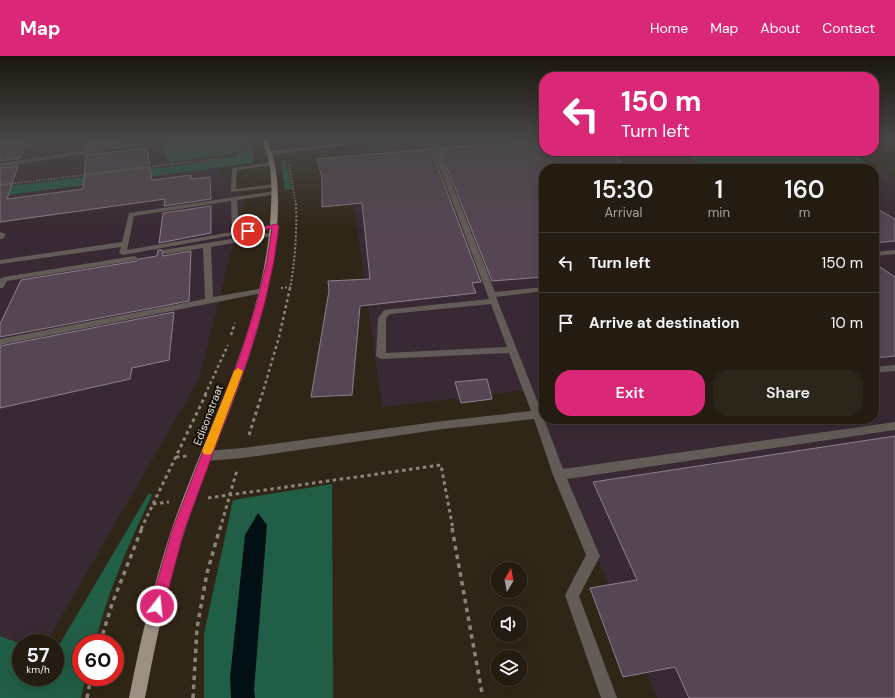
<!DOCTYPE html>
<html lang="en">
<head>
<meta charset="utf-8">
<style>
  :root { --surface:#241c11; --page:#2c251a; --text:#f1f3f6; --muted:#a3a19f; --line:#413a31; --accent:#db2777 }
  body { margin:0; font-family:"DM Sans",sans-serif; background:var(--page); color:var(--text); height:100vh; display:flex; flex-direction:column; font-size:15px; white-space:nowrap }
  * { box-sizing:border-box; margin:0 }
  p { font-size:13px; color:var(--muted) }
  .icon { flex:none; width:22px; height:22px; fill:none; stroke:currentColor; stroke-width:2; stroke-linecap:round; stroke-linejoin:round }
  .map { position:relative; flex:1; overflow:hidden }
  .sheet { position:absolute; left:539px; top:108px; width:340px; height:260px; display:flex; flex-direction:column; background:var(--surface); border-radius:16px; box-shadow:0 4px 16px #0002,0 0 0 1px var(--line) }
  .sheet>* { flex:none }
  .guide { position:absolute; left:539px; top:16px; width:340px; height:84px; border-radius:16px; box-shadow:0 4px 16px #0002,0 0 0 1px var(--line); background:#db2777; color:#fff; overflow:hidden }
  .needle { width:26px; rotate:10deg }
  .buttons { position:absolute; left:491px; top:506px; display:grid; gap:8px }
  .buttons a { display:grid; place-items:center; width:36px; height:36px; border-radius:50%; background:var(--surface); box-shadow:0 4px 16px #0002,0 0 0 1px var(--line); font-size:20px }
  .speed { position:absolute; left:12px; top:578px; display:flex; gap:8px; font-size:20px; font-weight:700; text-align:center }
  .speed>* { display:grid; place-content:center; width:52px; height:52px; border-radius:50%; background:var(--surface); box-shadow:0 4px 16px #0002,0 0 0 1px var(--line); line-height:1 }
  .speed small { font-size:10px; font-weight:400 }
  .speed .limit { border:6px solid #d22; background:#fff; color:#111 }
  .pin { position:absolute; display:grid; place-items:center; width:34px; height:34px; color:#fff; margin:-17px; border:2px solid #fff; border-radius:50%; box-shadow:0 1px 4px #0007 }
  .me { position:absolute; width:44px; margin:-22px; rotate:16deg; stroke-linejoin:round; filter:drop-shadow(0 0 3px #0008) }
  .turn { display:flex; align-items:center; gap:14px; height:84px; padding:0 16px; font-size:18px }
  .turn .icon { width:52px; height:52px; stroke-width:2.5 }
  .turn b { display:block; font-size:28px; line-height:34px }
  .eta { display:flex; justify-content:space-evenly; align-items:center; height:68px; text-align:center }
  .eta b { font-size:24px; font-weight:600; line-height:28px }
  .primary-button { display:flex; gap:8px; margin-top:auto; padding:8px 16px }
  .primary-button a { flex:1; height:46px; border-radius:16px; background:var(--accent); color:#fff; font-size:16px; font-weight:600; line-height:46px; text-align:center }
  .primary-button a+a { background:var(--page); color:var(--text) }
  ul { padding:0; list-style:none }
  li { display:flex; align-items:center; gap:12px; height:60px; padding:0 16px; border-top:1px solid var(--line) }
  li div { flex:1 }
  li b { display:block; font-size:15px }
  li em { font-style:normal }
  header { display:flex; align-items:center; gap:24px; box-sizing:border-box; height:56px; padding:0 20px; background:var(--accent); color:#fff }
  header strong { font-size:19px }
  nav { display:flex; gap:22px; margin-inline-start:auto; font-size:14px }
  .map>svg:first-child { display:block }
  .industrial { fill:#392934 }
  .green { fill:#215e46 }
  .water { fill:#020f15 }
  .building { fill:#564653; stroke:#907f8d }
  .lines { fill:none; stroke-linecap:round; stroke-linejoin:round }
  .path-far4 { stroke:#8d8478; stroke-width:1.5; stroke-dasharray:1.5 1.5; stroke-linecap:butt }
  .path-far3 { stroke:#8d8478; stroke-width:2; stroke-dasharray:2 2; stroke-linecap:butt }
  .path-far2 { stroke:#8d8478; stroke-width:2.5; stroke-dasharray:3 3; stroke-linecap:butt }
  .path-far1 { stroke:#8d8478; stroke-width:3; stroke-dasharray:3.5 3.5; stroke-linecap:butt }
  .path { stroke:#8d8478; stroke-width:3.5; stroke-dasharray:4.5 4.5; stroke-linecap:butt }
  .service { fill:#635c56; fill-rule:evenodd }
  .minor { fill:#635c56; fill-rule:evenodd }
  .primary { fill:#9e8f83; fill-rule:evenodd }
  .route { fill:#db2777; stroke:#8e194d }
  .slow { fill:#f59e0b }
  .labels { text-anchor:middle; stroke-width:4; stroke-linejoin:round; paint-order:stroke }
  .street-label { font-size:11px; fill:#e0d9d0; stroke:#141009 }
</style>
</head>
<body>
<header>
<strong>Map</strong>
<nav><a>Home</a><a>Map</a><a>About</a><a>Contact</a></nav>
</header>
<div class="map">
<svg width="895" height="642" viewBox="0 0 895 642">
  <rect width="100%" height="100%" fill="#302617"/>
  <g class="industrial">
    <polygon points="0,83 186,83 245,141 200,321 46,587 21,587 21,621 0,642"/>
    <polygon points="427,83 544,83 544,95 751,95 769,113 544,113 544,363 874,363 874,113 839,113 873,110 895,122 895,642 657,642 526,334 382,351 346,92"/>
  </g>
  <g class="green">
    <polygon points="160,83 247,83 250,89 232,98 169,106"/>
    <polygon points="251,92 254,107 0,140 0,131 184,109 237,100"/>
    <polygon points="683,95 847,95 873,110 839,113 707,113"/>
    <polygon points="285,104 292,133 285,134 281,105"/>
    <polygon points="332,428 333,642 204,642 204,578 233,444"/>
    <path d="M149,437L152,439C129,487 108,535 95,587H81V621H86L81,642H0V580L21,588V621H55V596Z"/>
  </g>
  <polygon class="water" points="258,457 267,469 254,634 255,642 231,642 230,622 245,479"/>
  <g class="building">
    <polygon points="0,83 27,83 20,102 0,105"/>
    <polygon points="87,83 118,83 118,88 86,93"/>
    <polygon points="544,86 544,95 609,95 628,113 544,113 544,221 492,225 439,92"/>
    <polygon points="147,92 152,124 191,119 191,123 210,121 211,143 164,150 165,143 0,166 0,112 18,110 7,143 83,133 86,99"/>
    <polygon points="431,93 481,226 472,227 476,237 360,250 352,339 311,341 329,235 328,225 370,223 362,147 322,151 322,122 317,103"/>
    <polygon points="211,150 211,177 159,187 163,157"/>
    <polygon points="874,151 895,163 895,185 874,187"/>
    <polygon points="158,194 162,194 163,200 191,195 189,245 0,281 0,268 21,224 137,205 139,203 157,200"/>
    <polygon points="874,207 895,221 895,300 874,302"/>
    <polygon points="174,256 169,304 132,312 130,323 0,352 0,290"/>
    <polygon points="487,323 492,343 461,347 455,326"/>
    <polygon points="895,380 895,642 689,642 675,611 623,621 590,532 637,524 593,426"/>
  </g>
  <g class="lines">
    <g class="path-far4">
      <polyline points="238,98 251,91"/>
      <polyline points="289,109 296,149"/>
      <polyline points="0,129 224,102"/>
    </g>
    <g class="path-far3">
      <polyline points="281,232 290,231"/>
      <path d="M290,233C295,205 297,177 296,148"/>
    </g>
    <g class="path-far2">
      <polyline points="231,279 235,267"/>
      <polyline points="205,339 228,289"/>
      <polyline points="262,339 279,281 290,232"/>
    </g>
    <g class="path-far1">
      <polyline points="249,379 262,338"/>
      <polyline points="176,401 188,400"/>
      <polyline points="208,442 441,409 453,473"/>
      <polyline points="153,448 169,446"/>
      <polyline points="141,473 206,338"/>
      <polyline points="220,473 237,414"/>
    </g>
    <g class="path">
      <polyline points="452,472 482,637"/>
      <polyline points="100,587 112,548 142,472"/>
      <polyline points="87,642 91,621"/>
      <polyline points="193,642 197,572 207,517 220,472"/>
    </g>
    <g class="service">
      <polygon points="129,83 133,83 134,90 0,111 0,107 129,88"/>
      <path d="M429,83H434L495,236L544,231V235L496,241L541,354H544V363L563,413L895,366V374L567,423L600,500L579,540L617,642H601L565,539L586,499L553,419L534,363L443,373L243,402L206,405L202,403L200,400L202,397L206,395L243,392L443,365L531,355L509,297L381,303L376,300L378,262L384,254L489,243ZM491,248L507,291L386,297V262L390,258Z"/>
      <polygon points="272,106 275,108 274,109 237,114 236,133 275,128 278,130 277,131 231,136 232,112"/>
      <path d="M275,135L278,137L277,138L237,144L239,174L276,168L278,169V171L123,199L119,197L121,191L0,208V204L122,186L129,157ZM231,145L232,176L127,194L134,160Z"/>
      <polygon points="0,176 6,178 3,183 0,183"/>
      <polygon points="275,176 279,178 277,179 211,191 213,241 264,232 267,232 268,234 267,236 0,289 0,283 205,243 203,192 166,198 163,198 163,194"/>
      <polygon points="895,194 895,198 874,200 874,196"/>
      <polygon points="134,200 138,202 137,204 7,225 3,232 0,232 0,223 4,221"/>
      <polygon points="895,309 895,315 874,317 874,311"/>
    </g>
    <polygon class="minor" points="378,83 393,83 270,99 267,97 270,95"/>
    <path class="primary" d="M261,83H266C277,104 278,127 278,151C276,265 220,368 185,474C167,529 156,586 145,642H129C140,586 153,530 171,475C208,368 267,266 271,151C272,128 272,104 261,83Z"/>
  </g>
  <linearGradient id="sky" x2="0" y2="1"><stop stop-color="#1a150d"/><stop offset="0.48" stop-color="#484747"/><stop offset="1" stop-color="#484747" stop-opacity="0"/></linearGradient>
  <rect width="895" height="173" fill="url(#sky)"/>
  <polygon class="route" points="276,168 279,170 274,205 265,246 249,300 184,475 164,550 162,555 157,557 152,555 150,550 172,475 240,300 257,246 267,205 272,172 248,177 245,175"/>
  <polygon class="slow" points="238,312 243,315 213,395 211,398 208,399 204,398 202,395 234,315"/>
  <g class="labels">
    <g class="street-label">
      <text transform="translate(208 359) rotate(-69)" y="4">Edisonstraat</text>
    </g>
  </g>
</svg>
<div class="buttons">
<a><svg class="needle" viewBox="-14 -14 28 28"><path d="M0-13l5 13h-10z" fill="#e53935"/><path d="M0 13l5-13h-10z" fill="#a3a19f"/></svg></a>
<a><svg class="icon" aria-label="sound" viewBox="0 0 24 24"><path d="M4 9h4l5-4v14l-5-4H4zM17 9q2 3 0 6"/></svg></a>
<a><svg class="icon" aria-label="layers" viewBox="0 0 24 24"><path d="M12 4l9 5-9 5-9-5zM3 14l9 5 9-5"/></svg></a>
</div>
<div class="speed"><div>57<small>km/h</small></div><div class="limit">60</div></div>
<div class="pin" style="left:248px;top:175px;background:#d93025"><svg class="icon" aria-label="arrive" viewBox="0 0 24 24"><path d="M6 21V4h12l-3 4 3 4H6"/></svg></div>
<svg class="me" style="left:157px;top:550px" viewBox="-20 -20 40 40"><circle r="17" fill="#db2777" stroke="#fff" stroke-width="3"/><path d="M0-11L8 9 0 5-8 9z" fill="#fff"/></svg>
<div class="guide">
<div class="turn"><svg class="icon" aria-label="left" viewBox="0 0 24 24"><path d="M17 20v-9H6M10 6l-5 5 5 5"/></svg><div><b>150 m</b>Turn left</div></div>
</div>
<section class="sheet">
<div class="eta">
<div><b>15:30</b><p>Arrival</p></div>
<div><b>1</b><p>min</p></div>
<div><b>160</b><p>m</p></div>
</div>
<ul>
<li><svg class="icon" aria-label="left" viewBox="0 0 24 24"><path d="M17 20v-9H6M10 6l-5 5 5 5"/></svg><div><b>Turn left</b></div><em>150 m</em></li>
<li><svg class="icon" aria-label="arrive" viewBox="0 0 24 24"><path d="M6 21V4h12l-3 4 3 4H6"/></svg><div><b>Arrive at destination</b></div><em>10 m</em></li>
</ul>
<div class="primary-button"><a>Exit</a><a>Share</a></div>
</section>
</div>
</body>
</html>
